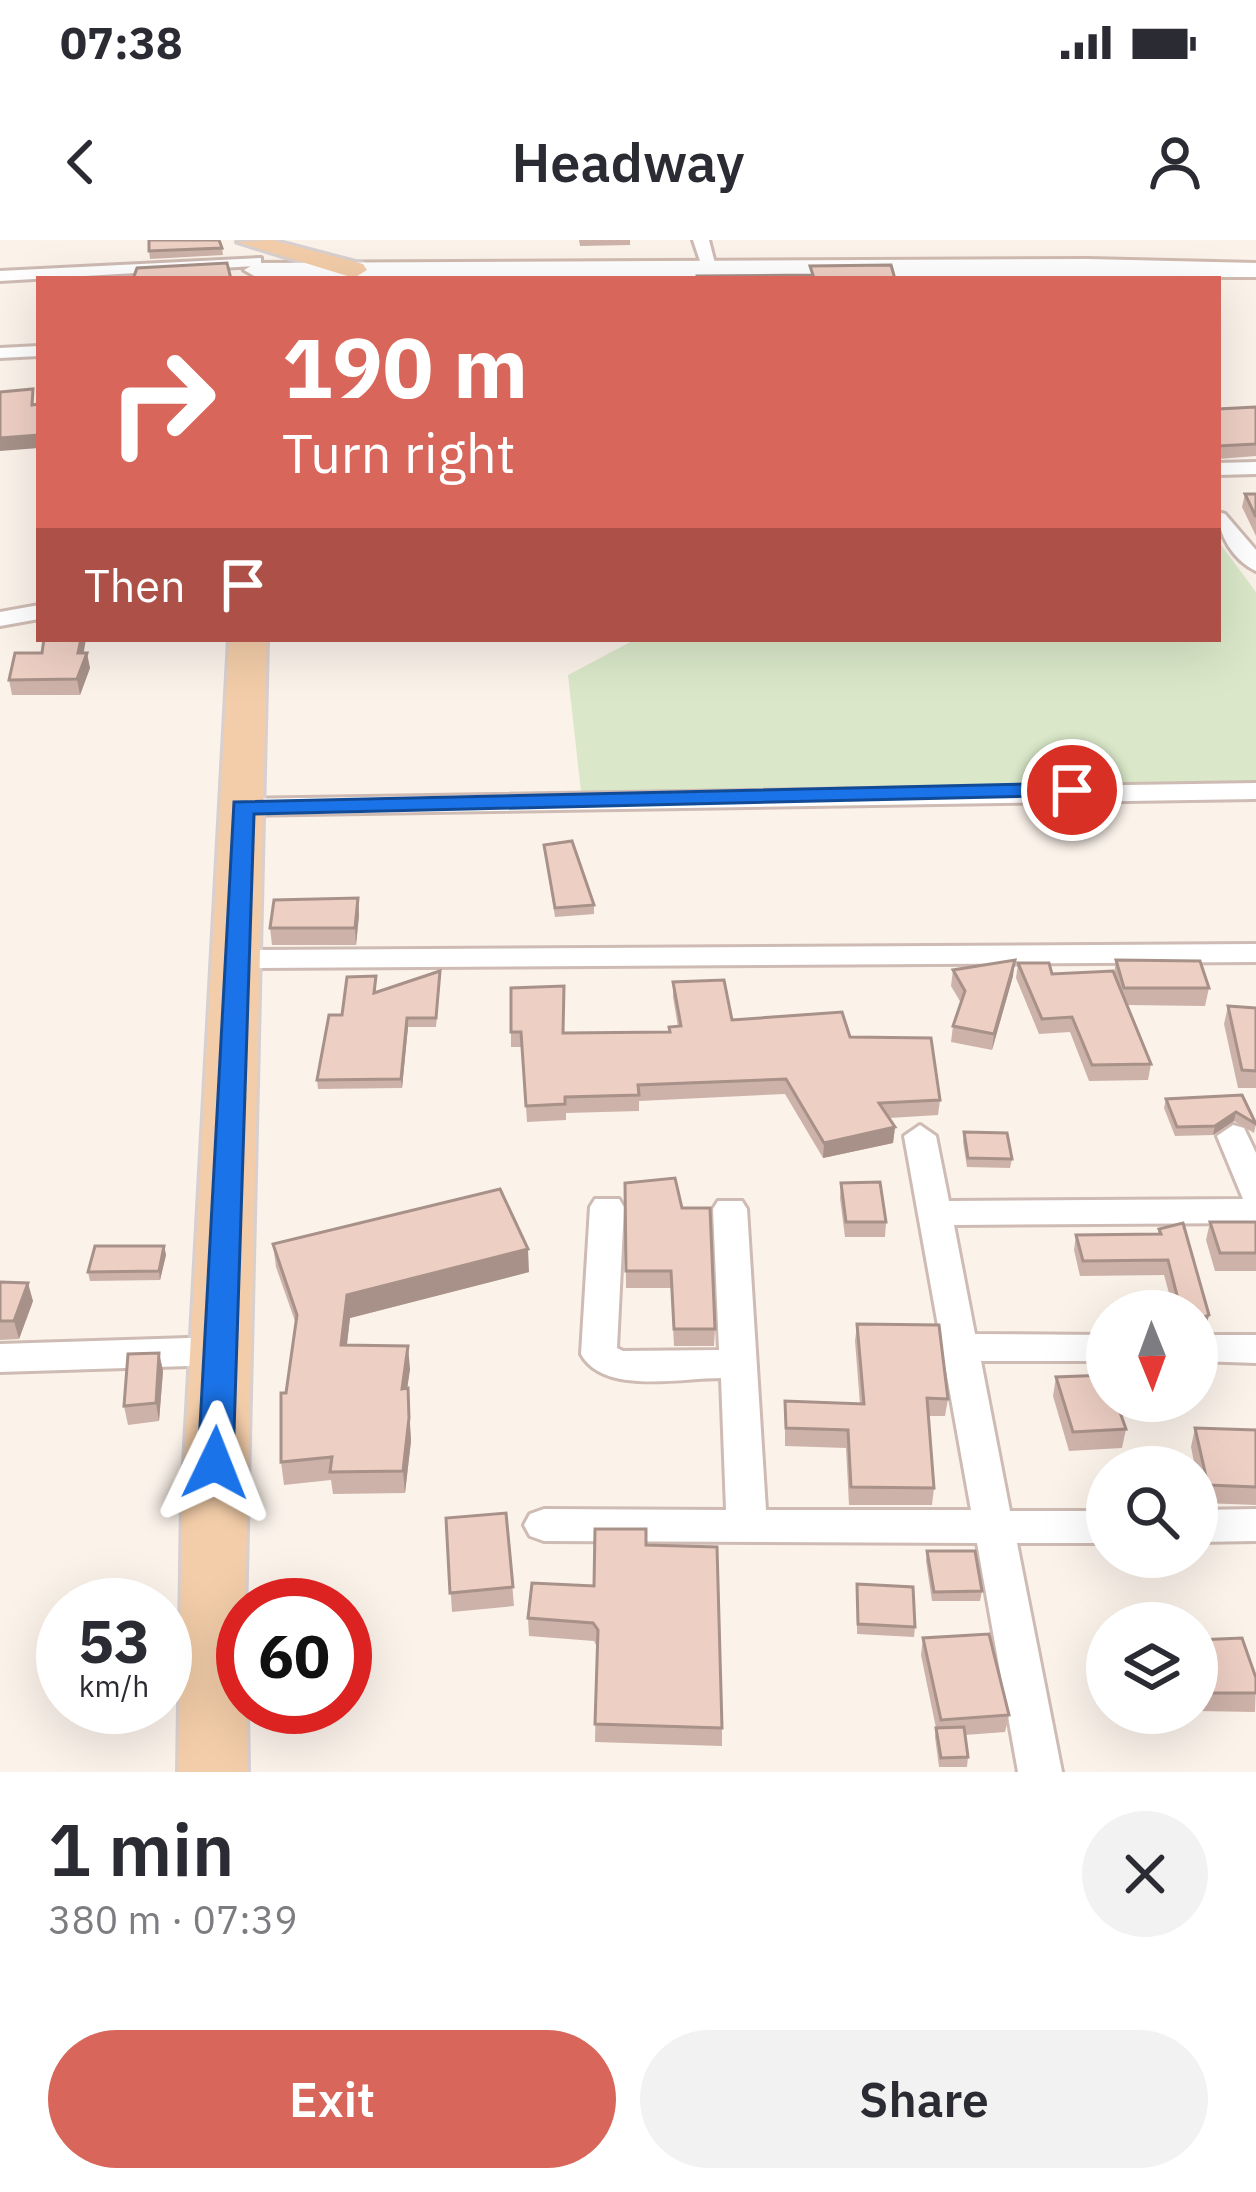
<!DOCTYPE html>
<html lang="en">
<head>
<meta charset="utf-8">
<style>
  :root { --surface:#fff; --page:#f2f2f3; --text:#2b2b33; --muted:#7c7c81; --accent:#d9665b }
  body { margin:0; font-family:"IBM Plex Sans",sans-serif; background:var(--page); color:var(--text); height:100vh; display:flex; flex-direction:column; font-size:45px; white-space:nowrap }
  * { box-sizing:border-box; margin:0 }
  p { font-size:39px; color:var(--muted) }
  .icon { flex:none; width:66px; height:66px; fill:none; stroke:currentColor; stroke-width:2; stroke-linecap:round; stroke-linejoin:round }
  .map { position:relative; height:1532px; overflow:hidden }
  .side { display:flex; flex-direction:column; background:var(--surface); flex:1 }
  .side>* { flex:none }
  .hud { position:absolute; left:36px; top:36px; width:1185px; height:366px; border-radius:0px; box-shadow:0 12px 48px #0002; background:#d9665b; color:#fff; overflow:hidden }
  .needle { width:78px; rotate:179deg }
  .buttons { position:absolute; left:1086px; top:1050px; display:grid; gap:24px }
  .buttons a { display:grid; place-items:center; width:132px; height:132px; border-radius:50%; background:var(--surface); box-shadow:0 12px 48px #0002; font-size:60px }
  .speed { position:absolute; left:36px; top:1338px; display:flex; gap:24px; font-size:60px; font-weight:700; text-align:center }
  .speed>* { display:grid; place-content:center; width:156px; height:156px; border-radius:50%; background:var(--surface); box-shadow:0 12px 48px #0002; line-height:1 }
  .speed small { font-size:30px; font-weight:400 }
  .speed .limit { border:18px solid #d22; background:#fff; color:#111 }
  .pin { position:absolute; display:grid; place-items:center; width:102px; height:102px; color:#fff; margin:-51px; border:6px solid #fff; border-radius:50%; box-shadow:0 3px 12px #0007 }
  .me { position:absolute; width:132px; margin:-66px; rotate:2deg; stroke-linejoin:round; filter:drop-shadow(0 0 9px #0008) }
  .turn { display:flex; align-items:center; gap:42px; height:252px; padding:0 48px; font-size:54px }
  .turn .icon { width:156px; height:156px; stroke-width:2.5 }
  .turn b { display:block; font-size:84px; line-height:102px }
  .then { display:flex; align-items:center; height:114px; padding:0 48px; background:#0003; gap:24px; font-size:45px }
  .round { display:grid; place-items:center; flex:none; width:126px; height:126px; border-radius:63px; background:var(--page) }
  .headline { display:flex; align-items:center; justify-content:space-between; height:204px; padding:0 48px }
  h1 { font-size:72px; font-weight:600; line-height:90px }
  .action { display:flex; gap:24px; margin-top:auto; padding:24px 48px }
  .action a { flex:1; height:138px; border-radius:72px; background:var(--accent); color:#fff; font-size:48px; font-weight:600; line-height:138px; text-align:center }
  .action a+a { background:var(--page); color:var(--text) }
  .status { display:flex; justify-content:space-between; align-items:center; height:84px; padding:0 60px; background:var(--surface); direction:ltr }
  .status svg { height:33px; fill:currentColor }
  header { display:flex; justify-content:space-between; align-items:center; height:156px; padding:0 48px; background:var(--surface); font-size:54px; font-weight:600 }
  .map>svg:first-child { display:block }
  .green { fill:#dae8c9 }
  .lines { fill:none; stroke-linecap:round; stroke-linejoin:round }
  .street-casing { stroke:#cebbb3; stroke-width:6 }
  .secondary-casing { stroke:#d1bbb1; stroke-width:6 }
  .primary-casing { stroke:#d8d0ce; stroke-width:6 }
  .street { fill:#fff; fill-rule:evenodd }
  .secondary { fill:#fff; fill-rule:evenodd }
  .primary { fill:#f3cda9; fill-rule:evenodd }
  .wall { fill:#cdb2a9 }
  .shaded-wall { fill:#a79189 }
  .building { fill:#eecfc4; stroke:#a79189; stroke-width:3 }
  .route { fill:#1a73e8; stroke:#114b97; stroke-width:3 }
</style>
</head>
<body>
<div class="status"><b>07:38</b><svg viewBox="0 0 49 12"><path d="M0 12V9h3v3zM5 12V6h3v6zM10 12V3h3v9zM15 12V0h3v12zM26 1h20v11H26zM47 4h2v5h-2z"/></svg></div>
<header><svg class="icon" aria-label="back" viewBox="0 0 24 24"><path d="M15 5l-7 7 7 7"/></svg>Headway<svg class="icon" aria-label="person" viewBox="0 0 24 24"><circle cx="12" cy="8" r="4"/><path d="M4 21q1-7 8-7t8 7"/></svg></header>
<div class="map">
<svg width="1256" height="1532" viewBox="0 0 1256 1532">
  <rect width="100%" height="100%" fill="#fbf2ea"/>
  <polygon class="green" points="1218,301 1256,352 1256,548 581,552 568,435 636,399 1218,399"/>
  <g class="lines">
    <defs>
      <g id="street">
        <polygon points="693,0 709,0 719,39 705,36"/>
        <polygon points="261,18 261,24 255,26 0,41 0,31"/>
        <polygon points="39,106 39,116 0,118 0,108"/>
        <polygon points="1256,222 1256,234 1218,235 1218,223"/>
        <path d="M1218,272L1225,274L1256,310V331C1234,321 1218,295 1218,272Z"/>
        <polygon points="39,365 39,379 0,386 0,372"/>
        <polygon points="1256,543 1256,559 243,575 230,567 243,559"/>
        <polygon points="1256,704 1256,722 238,728 223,719 238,710"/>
        <path d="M920,885L936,896L949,961L1243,959L1217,896L1233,885L1244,888L1256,913V983L954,985L975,1094L1107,1095V1121H981L1010,1271H1107V1303H1017L1062,1532H1018L977,1303L544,1301L530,1296L524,1285L530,1274L544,1269L726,1270L721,1138C681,1138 603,1155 581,1114L590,967L595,959H619L624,967L617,1108L623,1111L719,1110L713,969L718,961H742L747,969L766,1270H971L904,896Z"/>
        <polygon points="1197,1095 1256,1095 1256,1123 1197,1121"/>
        <polygon points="220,1097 233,1101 238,1111 233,1121 220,1125 0,1132 0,1104"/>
        <polygon points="1256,1269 1256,1301 1197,1302 1197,1270"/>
      </g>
      <polygon id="secondary" points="1088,19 1256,23 1256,37 256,37 244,30 256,23"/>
      <g id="primary">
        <polygon points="272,0 363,24 367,30 354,38 237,2"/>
        <polygon points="229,399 267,399 243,1467 247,1467 248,1532 178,1532 182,1261"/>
      </g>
    </defs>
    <use href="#street" class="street-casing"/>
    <use href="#secondary" class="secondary-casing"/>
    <use href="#primary" class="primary-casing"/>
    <use href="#street" class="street"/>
    <use href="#secondary" class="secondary"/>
    <use href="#primary" class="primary"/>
  </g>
  <g class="wall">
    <polygon points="579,0 630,0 630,5 580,6"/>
    <polygon points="222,8 223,15 150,19 149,11"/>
    <polygon points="1256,167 1256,216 1218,219 1218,169"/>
    <polygon points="1245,254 1256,254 1256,296 1242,267"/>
    <polygon points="84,413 90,428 80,455 12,455 9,440"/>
    <polygon points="544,605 594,665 594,674 555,677"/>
    <polygon points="358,658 359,675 356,705 272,705 270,688"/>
    <polygon points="1116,720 1209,748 1205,766 1127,765 1151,824 1148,840 1089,841 1070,792 1039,794 1016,738 1018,723 1052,734 1114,734"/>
    <polygon points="953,730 1013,736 992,810 951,802 953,786 961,763 951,746"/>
    <polygon points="376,736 376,752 440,740 436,787 408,787 402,848 318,849 317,840 342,775"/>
    <polygon points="673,742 732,780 850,797 940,860 938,875 889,878 895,887 893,903 823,918 785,854 639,861 639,871 566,873 566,880 527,882 522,807 511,807 511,748 564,793 669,792 678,787 673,757"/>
    <polygon points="1228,766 1256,768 1256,848 1238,848 1224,784"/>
    <polygon points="1242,855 1256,884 1254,893 1234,881 1213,895 1175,896 1164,868 1166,859"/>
    <polygon points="964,892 1012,919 1010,928 967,927 963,902"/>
    <polygon points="625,943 682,968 715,1089 714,1106 674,1106 671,1048 626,1048"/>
    <polygon points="841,943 886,982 885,997 845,997 840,958"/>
    <polygon points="1210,982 1256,982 1256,1031 1215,1031 1206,1000"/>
    <polygon points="1183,983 1209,1075 1205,1090 1197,1094 1197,1071 1174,1071 1164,1035 1080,1036 1074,1010 1076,995 1158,994 1159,989"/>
    <polygon points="273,1004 529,1032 350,1078 347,1105 410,1129 407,1148 411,1201 405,1253 333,1254 331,1240 284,1245 281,1222 286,1153 296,1084 276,1027"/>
    <polygon points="164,1006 166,1015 160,1040 90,1041 88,1032"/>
    <polygon points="0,1042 33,1061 19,1099 0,1100"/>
    <polygon points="857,1084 948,1159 945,1176 928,1176 934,1248 932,1265 849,1265 846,1208 785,1206 785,1161 860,1164 855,1101"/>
    <polygon points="159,1113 163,1131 159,1181 128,1185 124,1166"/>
    <polygon points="1056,1137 1126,1189 1122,1208 1069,1211 1053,1156"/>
    <polygon points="1195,1188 1255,1190 1256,1188 1256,1265 1203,1263 1197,1227 1195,1227 1191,1207"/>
    <polygon points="506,1273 514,1366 452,1372 446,1278"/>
    <polygon points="646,1305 722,1488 722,1506 595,1502 597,1407 594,1401 529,1396 528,1378 594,1346"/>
    <polygon points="927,1311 982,1351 980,1361 932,1361 926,1321"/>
    <polygon points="857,1344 915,1387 914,1397 857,1394"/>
    <polygon points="923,1398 1009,1475 1005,1492 965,1495 968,1517 967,1527 939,1527 935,1497 936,1488 921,1415"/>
    <polygon points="1197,1400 1256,1438 1255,1472 1197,1471"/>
  </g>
  <g class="shaded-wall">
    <polygon points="39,195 39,208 0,211 0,198"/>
    <polygon points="81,399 86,399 81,428 87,413 90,428 80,455 77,439"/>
    <polygon points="358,658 359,675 356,705 355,688"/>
    <polygon points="1015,720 1013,736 992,810 994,794"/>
    <polygon points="407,778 408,787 402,848 401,839"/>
    <polygon points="1236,872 1234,881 1213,895 1215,886"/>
    <polygon points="895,887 893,903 823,918 824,903"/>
    <polygon points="164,1006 166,1015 160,1040 159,1031"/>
    <polygon points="528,1009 529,1032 350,1078 344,1128 341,1105 347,1055"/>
    <polygon points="28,1043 33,1061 19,1099 14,1081"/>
    <polygon points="1209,1075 1205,1090 1197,1094 1197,1080"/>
    <polygon points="408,1106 410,1129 404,1171 402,1149"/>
    <polygon points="159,1113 163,1131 159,1181 156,1163"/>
    <polygon points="408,1148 411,1201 405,1253 403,1231"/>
  </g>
  <g class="building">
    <polygon points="149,0 219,0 222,8 149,11"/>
    <polygon points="227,23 231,39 133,39 137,28"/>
    <polygon points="891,25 895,39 697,39 697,36 813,35 810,26"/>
    <polygon points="33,149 32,165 39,164 39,195 0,198 0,152"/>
    <polygon points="1256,167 1256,204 1218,206 1218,169"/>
    <polygon points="1245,254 1256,254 1256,277"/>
    <polygon points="44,399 81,399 78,413 87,413 77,439 9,440 15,413 42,413"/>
    <polygon points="572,601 594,665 555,668 544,605"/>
    <polygon points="358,658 355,688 270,688 274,660"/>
    <polygon points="1015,720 994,794 953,786 965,751 953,730"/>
    <polygon points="1116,720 1200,721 1209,748 1124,748"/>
    <polygon points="1018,723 1049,723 1052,734 1113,731 1151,824 1092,825 1072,777 1042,779"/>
    <polygon points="440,731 436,778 407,778 401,839 317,840 329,775 342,775 347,737 376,736 374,753"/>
    <polygon points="724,740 732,780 842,772 850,797 931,798 940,860 879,863 895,887 824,903 786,839 638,845 639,855 565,857 565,864 526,866 521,792 511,792 511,748 564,746 563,793 670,792 669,787 681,786 673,742"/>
    <polygon points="1228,766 1256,768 1256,831 1242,830"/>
    <polygon points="1242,855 1256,884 1236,872 1215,886 1177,887 1166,859"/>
    <polygon points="964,892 1007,893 1012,919 968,918"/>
    <polygon points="675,938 682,968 710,968 715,1089 674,1089 671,1031 626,1031 625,943"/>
    <polygon points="880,942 886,982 846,982 841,943"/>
    <polygon points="500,949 528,1009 347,1055 341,1105 408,1106 402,1149 408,1148 409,1178 403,1231 330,1232 332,1217 281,1222 281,1153 286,1153 297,1075 273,1004"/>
    <polygon points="1210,982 1256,982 1256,1013 1220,1013"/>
    <polygon points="1183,983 1209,1075 1197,1080 1197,1071 1181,1071 1168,1020 1083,1021 1076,995 1161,994 1159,989"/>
    <polygon points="95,1006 164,1006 159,1031 88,1032"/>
    <polygon points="0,1042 28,1043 14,1081 0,1081"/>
    <polygon points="857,1084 939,1085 948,1159 927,1158 934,1248 851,1247 848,1190 786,1188 785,1161 864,1164"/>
    <polygon points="159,1113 156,1163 124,1166 128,1114"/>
    <polygon points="1107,1135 1107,1161 1116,1161 1126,1189 1073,1192 1056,1137"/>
    <polygon points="1195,1188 1256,1190 1256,1247 1208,1245"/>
    <polygon points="506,1273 513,1347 450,1353 446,1278"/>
    <polygon points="595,1289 646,1289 646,1305 717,1307 722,1488 595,1484 598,1390 593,1383 528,1378 532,1343 594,1346"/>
    <polygon points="927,1311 975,1311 982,1351 934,1352"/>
    <polygon points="857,1344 913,1347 915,1387 858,1384"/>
    <polygon points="989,1394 1009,1475 941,1480 923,1398"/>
    <polygon points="1242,1398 1256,1438 1256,1453 1197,1453 1197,1400"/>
    <polygon points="964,1487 968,1517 941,1518 936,1488"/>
  </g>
  <polygon class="route" points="1072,543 1083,550 1080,555 254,574 233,1223 227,1233 203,1233 198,1223 234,562"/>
</svg>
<div class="buttons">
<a><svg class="needle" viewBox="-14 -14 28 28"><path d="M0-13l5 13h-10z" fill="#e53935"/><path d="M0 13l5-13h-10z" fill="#7c7c81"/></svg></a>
<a><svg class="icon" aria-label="search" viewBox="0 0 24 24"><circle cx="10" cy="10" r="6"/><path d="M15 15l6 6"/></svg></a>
<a><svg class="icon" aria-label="layers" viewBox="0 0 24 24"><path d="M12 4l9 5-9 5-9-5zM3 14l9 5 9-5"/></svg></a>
</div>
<div class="speed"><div>53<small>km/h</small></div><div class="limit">60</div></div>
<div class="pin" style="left:1072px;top:550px;background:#d93025"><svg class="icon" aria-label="arrive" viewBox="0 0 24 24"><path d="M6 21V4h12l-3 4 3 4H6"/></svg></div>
<svg class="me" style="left:215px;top:1223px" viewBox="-20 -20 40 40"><path d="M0-17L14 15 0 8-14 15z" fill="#1a73e8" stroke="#fff" stroke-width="4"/></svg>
<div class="hud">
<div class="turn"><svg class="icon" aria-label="right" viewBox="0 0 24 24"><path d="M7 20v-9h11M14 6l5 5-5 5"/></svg><div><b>190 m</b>Turn right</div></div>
<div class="then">Then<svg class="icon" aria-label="arrive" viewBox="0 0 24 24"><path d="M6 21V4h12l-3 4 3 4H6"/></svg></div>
</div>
</div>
<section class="side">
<div class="headline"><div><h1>1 min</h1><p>380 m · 07:39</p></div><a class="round"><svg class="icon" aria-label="close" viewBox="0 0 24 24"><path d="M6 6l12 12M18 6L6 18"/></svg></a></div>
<div class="action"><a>Exit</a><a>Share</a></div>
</section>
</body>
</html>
